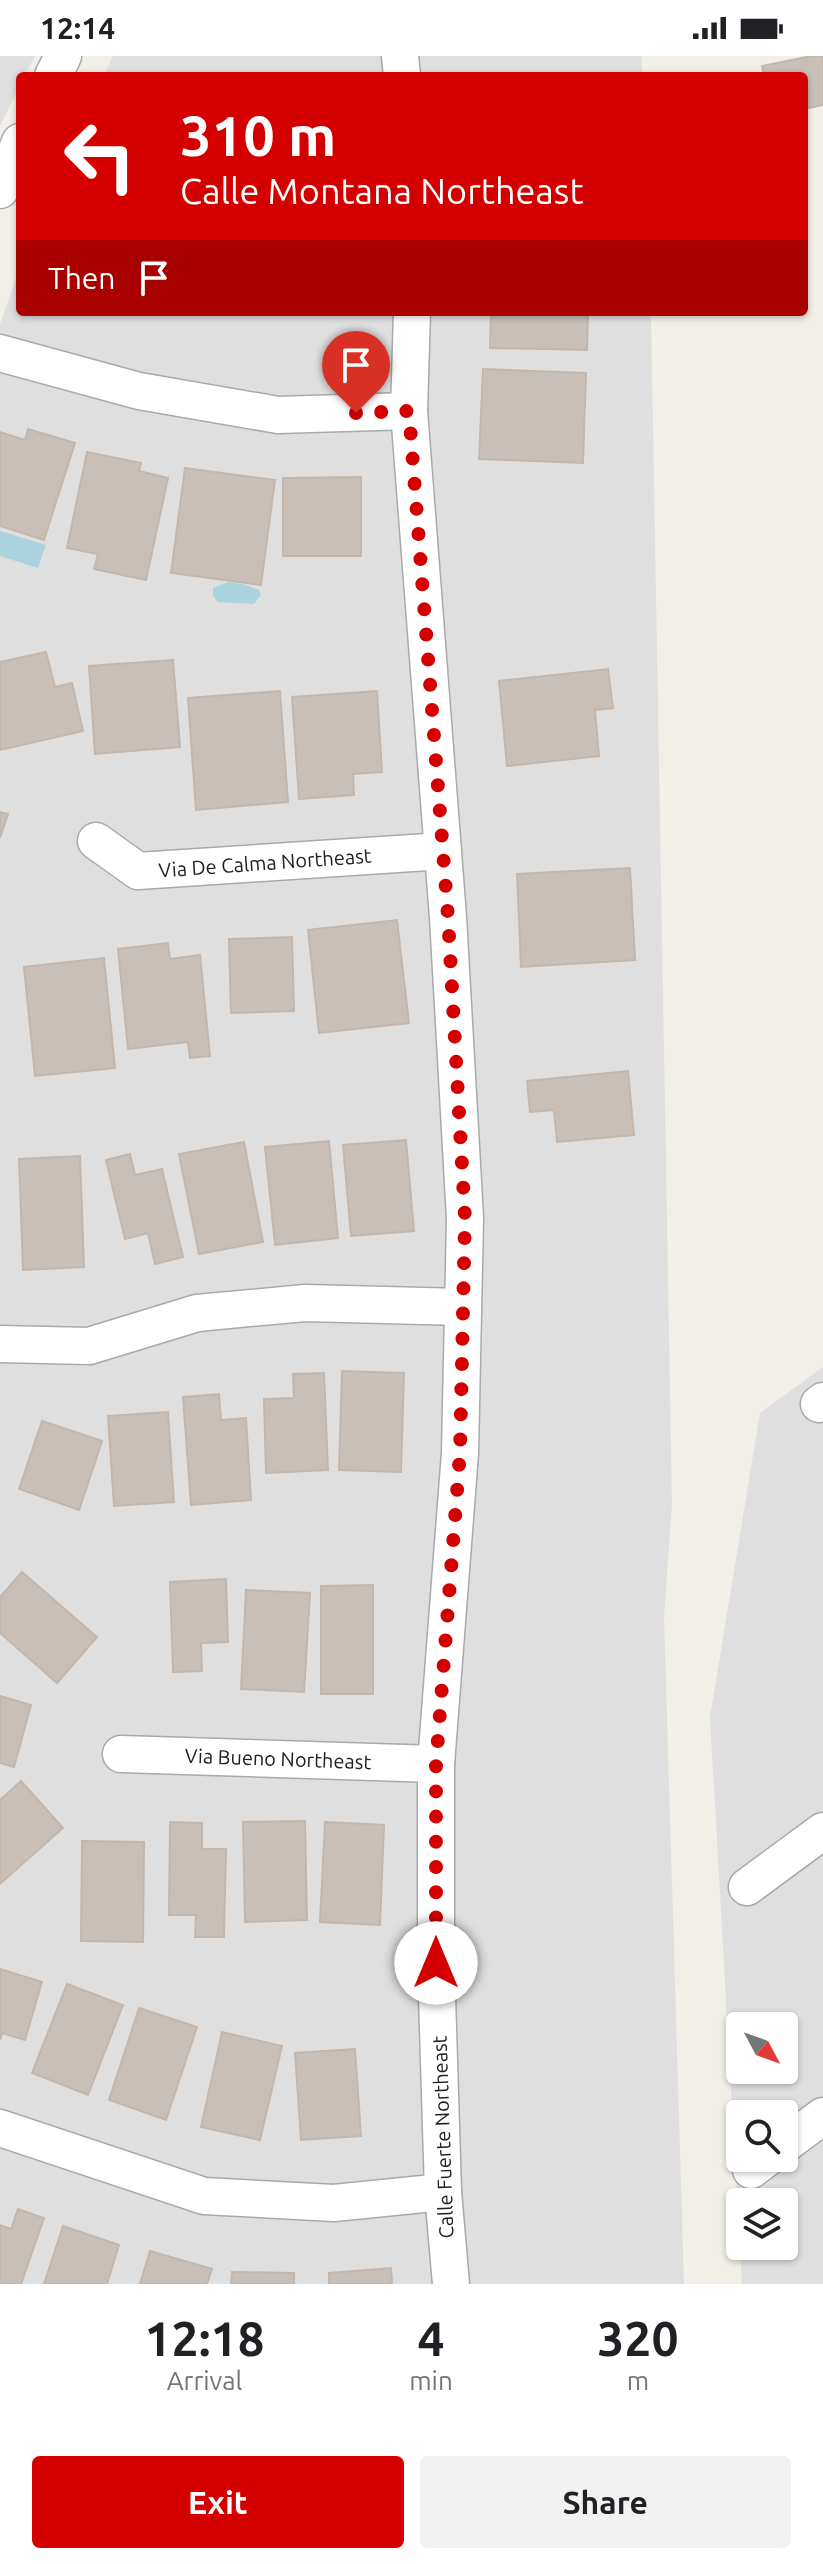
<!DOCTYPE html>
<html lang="en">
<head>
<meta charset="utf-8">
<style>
  :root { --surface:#fff; --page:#f2f2f2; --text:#202124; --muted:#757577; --accent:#d40000 }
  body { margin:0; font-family:Ubuntu,sans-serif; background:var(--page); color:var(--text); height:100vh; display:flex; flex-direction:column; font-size:30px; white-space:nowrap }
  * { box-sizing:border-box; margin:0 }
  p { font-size:26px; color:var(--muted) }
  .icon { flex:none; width:44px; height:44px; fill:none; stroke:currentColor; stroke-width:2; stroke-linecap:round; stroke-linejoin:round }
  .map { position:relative; height:2228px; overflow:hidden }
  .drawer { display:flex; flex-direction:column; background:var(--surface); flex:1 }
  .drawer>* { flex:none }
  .hud { position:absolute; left:16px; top:16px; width:792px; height:244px; border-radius:8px; box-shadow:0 2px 6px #0004; background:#d40000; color:#fff; overflow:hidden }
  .needle { width:52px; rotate:131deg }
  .fabs { position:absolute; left:726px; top:1956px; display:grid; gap:16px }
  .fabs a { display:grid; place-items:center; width:72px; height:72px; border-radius:8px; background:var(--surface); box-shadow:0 2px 6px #0004; font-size:40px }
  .pin { position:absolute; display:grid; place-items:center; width:68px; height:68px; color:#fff; margin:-82px -34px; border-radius:50% 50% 50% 0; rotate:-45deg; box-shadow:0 0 8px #0007 }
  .pin .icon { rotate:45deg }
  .me { position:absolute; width:88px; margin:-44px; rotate:0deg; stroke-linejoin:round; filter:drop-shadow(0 0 6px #0008) }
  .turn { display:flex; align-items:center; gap:28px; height:168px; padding:0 32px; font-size:36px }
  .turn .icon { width:104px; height:104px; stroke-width:2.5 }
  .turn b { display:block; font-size:56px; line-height:68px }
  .then { display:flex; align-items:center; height:76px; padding:0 32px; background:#0003; gap:16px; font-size:30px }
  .eta { display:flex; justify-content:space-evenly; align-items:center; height:136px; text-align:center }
  .eta b { font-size:48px; font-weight:600; line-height:56px }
  .cta { display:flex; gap:16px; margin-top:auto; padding:16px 32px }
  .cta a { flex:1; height:92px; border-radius:8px; background:var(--accent); color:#fff; font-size:32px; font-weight:600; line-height:92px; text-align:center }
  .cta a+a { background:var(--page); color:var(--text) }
  .status { display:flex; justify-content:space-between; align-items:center; height:56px; padding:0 40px; background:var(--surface); direction:ltr }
  .status svg { height:22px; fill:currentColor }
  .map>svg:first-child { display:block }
  .residential { fill:#e0dfdf; fill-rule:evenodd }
  .water { fill:#aad3df }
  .building { fill:#c7bfb8; stroke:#c4b6ab; stroke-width:2 }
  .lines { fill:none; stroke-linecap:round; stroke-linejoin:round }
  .street-casing { stroke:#a9a9a9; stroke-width:39 }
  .street { stroke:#fff; stroke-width:36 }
  .route { stroke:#d40000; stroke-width:14; stroke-dasharray:0 25.2 }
  .labels { text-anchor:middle; stroke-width:6; stroke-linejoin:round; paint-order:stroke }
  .street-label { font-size:20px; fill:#222; stroke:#fff }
</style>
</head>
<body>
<div class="status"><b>12:14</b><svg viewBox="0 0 49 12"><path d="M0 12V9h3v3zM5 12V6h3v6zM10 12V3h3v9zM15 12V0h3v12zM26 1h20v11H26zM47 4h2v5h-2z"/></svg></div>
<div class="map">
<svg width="823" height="2228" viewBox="0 0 823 2228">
  <rect width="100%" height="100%" fill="#f2efe9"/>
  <g class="residential">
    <polygon points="0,0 35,0 24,20 20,20 20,29 0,70"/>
    <polygon points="113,0 641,0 643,20 104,20"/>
    <polygon points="20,211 20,256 651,256 672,1449 664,1561 684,2228 0,2228 0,268"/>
    <path d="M823,1311V2228H742L710,1661L760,1357ZM740,1970H784V2014H740ZM740,2058H784V2102H740ZM740,2146H784V2190H740Z"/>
  </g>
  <g class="water">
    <polygon points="0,475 46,489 38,512 0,500"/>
    <polygon points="228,526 243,528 259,534 261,539 254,548 218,546 213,540 213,532"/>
  </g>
  <g class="building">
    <polygon points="811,0 823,0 823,49 804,53 804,20 764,20 762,10"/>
    <polygon points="491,256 588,256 587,294 490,292"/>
    <polygon points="483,313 586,317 583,407 479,403"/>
    <polygon points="28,373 75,387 44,484 0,470 0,376 25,384"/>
    <polygon points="87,396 141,407 139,415 168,422 146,524 94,513 98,498 67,492"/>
    <polygon points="185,412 275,424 261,529 171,517"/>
    <polygon points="361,421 361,500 283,500 283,422"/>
    <polygon points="46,596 55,631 72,627 83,675 0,694 0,606"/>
    <polygon points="173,604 180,691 95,698 89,610"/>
    <polygon points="608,613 613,652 595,654 599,700 507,710 499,625"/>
    <polygon points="280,635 288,746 196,754 188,642"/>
    <polygon points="377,635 382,716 353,718 354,739 299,743 292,641"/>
    <polygon points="0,756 8,758 0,782"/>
    <polygon points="630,812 635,904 521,911 517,818"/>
    <polygon points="397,864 409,967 319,977 308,874"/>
    <polygon points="292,881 294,955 231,957 229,883"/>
    <polygon points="168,887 170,903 200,899 210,1000 190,1002 188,986 128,993 118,893"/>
    <polygon points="104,902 115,1012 35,1020 24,911"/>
    <polygon points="628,1015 634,1079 557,1086 554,1054 530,1056 527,1025"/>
    <polygon points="406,1084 414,1175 351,1180 343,1089"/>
    <polygon points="329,1085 338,1182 275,1189 265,1091"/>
    <polygon points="244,1086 263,1186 199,1198 179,1098"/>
    <polygon points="130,1098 135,1119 162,1113 183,1201 155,1208 148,1177 125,1183 106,1104"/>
    <polygon points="80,1100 84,1211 23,1214 19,1103"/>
    <polygon points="342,1315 404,1317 401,1416 339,1414"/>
    <polygon points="324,1317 328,1414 266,1417 264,1343 294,1342 293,1318"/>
    <polygon points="219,1338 221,1364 246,1362 251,1444 191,1449 183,1341"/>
    <polygon points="168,1356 174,1446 114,1450 108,1360"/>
    <polygon points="42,1365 102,1385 79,1454 19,1433"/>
    <polygon points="22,1516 97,1581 57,1627 0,1577 0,1541"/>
    <polygon points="226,1523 228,1586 201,1587 202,1615 173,1616 170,1526"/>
    <polygon points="373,1529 373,1638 321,1638 321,1530"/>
    <polygon points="246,1534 310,1537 304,1636 241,1633"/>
    <polygon points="0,1640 31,1649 14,1711 0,1707"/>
    <polygon points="21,1725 63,1772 0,1828 0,1744"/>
    <polygon points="305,1765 307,1864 245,1866 243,1766"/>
    <polygon points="170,1766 202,1767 202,1793 226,1793 224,1881 195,1881 196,1859 169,1859"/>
    <polygon points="325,1766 384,1769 380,1869 320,1866"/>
    <polygon points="82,1785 144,1786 143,1886 81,1885"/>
    <polygon points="0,1913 42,1926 25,1984 2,1977 0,1984"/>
    <polygon points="67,1928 123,1949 88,2039 32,2017"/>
    <polygon points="139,1952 197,1971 166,2064 109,2044"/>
    <polygon points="222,1976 282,1990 260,2084 201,2071"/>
    <polygon points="355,1993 361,2080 301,2084 295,1997"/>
    <polygon points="18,2153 44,2162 21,2228 0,2228 0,2169 11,2173"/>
    <polygon points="63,2170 119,2189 107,2228 44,2228"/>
    <polygon points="150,2195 212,2213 207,2228 140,2228"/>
    <polygon points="391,2212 392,2228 329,2228 329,2217"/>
    <polygon points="232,2216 294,2217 294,2228 231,2228"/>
  </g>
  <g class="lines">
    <defs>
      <g id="street">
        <polyline points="400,0 402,20"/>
        <polyline points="53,20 63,0"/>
        <polyline points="0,134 20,86"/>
        <polyline points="412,256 409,355 448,861 465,1162 460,1397 436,1708 436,1907 443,2136 451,2228"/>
        <polyline points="0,297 139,335 278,359 409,355"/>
        <polyline points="96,785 138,815 443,795"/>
        <polyline points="0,1288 89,1290 197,1257 305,1247 463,1251"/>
        <polyline points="819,1348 823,1345"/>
        <polyline points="121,1698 436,1708"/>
        <polyline points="747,1831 823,1775"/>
        <polyline points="0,2072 204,2140 334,2147 443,2136"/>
        <polyline points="784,2089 823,2060"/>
        <polyline points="751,2114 767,2102"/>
      </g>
    </defs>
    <use href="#street" class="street-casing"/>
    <use href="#street" class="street"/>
  </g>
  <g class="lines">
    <polyline class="route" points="356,357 409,355 448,861 465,1162 460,1397 436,1708 436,1907"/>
  </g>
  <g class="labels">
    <g class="street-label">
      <text transform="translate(265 807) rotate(-4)" y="7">Via De Calma Northeast</text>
      <text transform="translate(278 1703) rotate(2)" y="7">Via Bueno Northeast</text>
      <text transform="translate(443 2081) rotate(-92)" y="7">Calle Fuerte Northeast</text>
    </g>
  </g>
</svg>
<div class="fabs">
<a><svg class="needle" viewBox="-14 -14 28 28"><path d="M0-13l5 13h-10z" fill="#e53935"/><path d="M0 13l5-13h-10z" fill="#757577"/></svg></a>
<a><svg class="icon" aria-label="search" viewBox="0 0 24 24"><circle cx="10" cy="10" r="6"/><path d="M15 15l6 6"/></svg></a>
<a><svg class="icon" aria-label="layers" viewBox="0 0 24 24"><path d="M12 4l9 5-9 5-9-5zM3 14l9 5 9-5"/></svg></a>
</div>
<div class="pin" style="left:356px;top:357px;background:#d93025"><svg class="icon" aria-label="arrive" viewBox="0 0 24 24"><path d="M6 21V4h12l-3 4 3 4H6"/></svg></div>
<svg class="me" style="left:436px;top:1907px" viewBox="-20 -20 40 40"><circle r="19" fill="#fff"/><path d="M0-13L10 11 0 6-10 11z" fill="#d40000"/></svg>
<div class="hud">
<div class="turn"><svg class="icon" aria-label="left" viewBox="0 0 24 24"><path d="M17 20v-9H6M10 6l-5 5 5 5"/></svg><div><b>310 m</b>Calle Montana Northeast</div></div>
<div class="then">Then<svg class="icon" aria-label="arrive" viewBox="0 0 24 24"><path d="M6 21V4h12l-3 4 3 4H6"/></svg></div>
</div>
</div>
<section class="drawer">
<div class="eta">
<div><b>12:18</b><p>Arrival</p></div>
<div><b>4</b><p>min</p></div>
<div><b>320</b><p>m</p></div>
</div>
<div class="cta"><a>Exit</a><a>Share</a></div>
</section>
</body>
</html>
